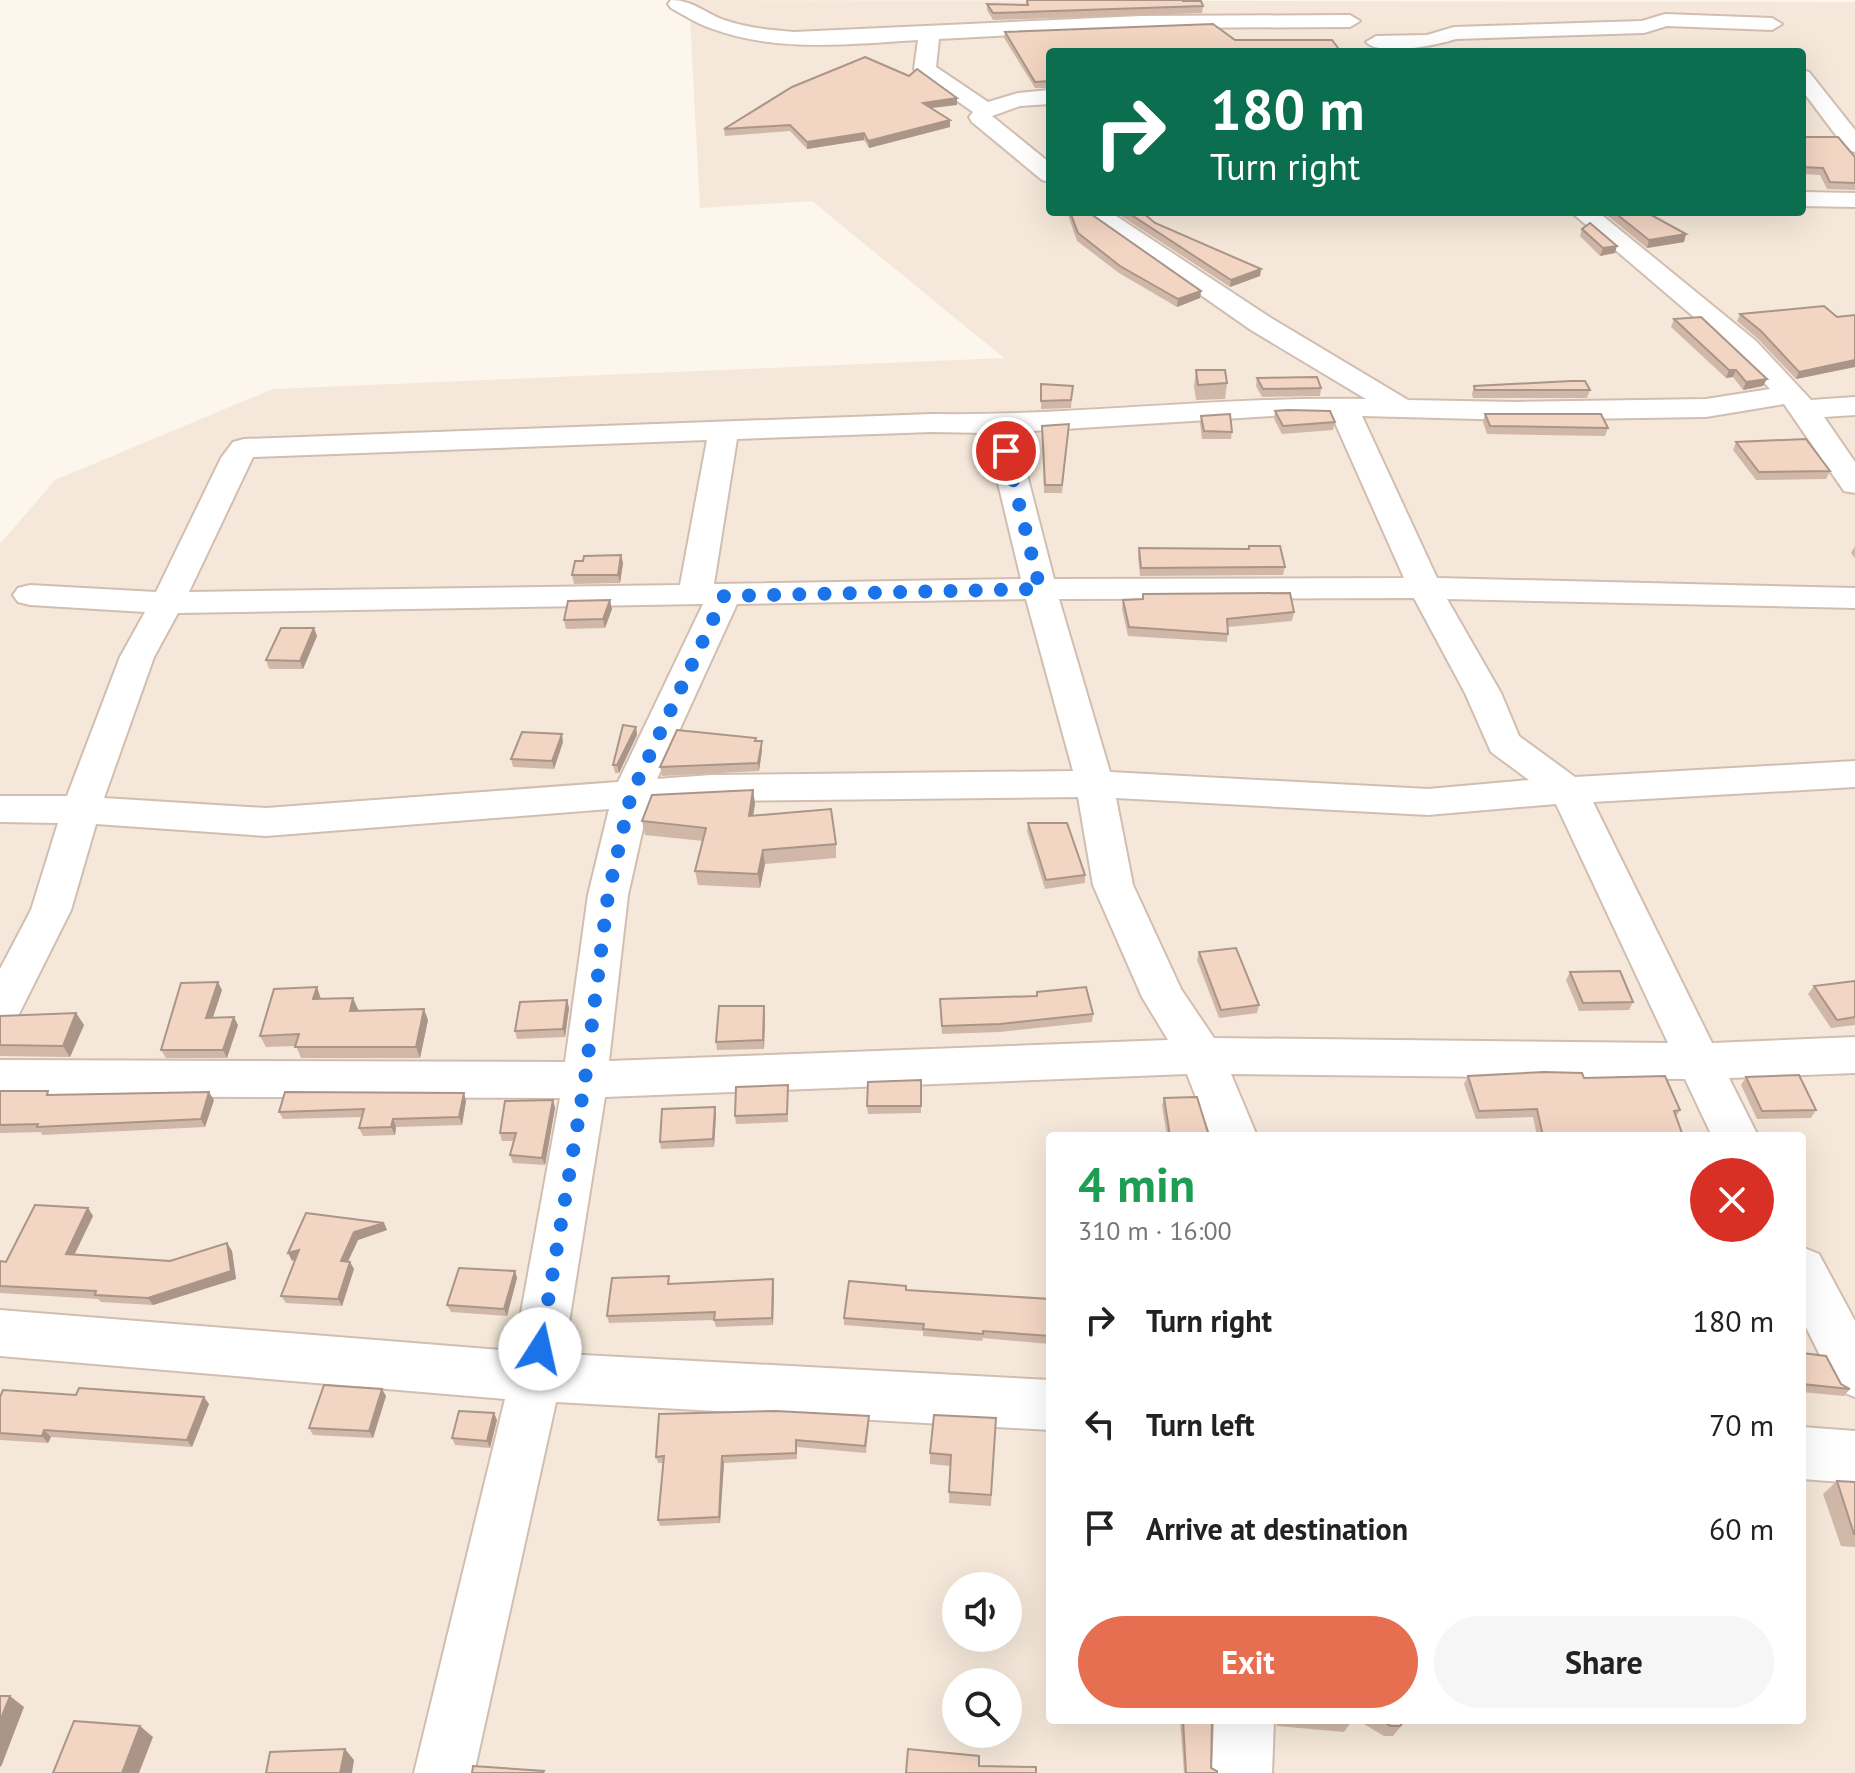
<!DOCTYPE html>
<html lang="en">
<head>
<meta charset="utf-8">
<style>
  :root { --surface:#fff; --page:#f6f6f6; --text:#222; --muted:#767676; --accent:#e76f51 }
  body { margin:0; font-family:"PT Sans",sans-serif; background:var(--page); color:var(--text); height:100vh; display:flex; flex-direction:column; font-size:30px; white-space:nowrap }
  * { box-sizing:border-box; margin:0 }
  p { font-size:26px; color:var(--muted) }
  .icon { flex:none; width:44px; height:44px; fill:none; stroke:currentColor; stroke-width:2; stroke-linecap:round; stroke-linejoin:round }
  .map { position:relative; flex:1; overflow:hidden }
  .panel { position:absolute; left:1046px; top:1132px; width:760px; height:592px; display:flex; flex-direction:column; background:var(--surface); border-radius:8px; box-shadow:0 8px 32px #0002 }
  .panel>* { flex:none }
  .hud { position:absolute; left:1046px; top:48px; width:760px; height:168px; border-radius:8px; box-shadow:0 8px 32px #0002; background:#0b6e4f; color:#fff; overflow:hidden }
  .controls { position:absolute; left:942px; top:1572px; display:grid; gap:16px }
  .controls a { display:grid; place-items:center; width:80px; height:80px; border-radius:50%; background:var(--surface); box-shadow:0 8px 32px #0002; font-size:40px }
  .pin { position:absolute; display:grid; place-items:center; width:68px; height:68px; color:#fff; margin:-34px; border:4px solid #fff; border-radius:50%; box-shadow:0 2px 8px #0007 }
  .me { position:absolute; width:88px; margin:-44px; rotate:10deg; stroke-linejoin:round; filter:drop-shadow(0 0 6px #0008) }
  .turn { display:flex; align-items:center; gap:28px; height:168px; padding:0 32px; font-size:36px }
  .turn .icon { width:104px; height:104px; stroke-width:2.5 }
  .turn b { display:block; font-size:56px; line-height:68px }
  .round { display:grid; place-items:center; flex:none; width:84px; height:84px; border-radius:42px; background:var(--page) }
  .headline { display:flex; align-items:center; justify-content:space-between; height:136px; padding:0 32px }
  h1 { font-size:48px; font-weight:700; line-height:60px; color:#1e9e55 }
  .button { display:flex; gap:16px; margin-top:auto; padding:16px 32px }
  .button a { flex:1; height:92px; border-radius:48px; background:var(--accent); color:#fff; font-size:32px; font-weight:700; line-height:92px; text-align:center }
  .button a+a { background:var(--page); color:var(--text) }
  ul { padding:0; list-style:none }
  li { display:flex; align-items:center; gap:24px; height:104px; padding:0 32px }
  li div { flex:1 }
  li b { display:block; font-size:30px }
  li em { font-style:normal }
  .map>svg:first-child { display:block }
  .residential { fill:#f5e8da; fill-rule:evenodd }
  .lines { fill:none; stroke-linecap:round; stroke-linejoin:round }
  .minor-casing { stroke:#d1beb0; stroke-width:4 }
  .minor { fill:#fff; fill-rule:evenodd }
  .wall { fill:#d1b7a8 }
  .shaded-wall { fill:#aa9588 }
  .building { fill:#f3d5c3; stroke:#aa9588; stroke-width:2 }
  .route { stroke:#1a73e8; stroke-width:14; stroke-dasharray:0 25.2 }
</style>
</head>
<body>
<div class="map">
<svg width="1855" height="1773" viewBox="0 0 1855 1773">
  <rect width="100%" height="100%" fill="#fdf6ec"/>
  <path class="residential" d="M689,0L1855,2V1773H0V544L55,480L273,389L1004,358L812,201L700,208ZM1050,52H1802V212H1050ZM1050,1136H1802V1720H1050ZM956,1586H1008V1638H956ZM956,1682H1008V1734H956Z"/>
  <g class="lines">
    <defs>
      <g id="minor">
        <path d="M671,0C692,0 705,13 724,20C747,28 770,30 794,32L1141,16L1350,15L1360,21L1350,27L1141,28L939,39L936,67L988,102L1018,93L1050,90V104L1020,106L992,116L1050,163V182L1042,180L972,122L969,117L973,112L918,73L914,69L918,40C849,44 776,53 710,28C696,23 684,15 671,8L668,4Z"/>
        <path d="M1665,14L1772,18L1782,24L1772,30L1667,26L1644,33L1456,39C1437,45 1380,57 1366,42L1376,36L1427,35L1454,27L1642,21Z"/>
        <polygon points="1802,70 1809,72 1855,130 1855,152 1847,150 1802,90"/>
        <polygon points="1802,192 1855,193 1855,207 1802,206"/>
        <path d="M1082,212H1110L1271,318L1408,400L1516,402L1706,399L1770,389L1736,353L1571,212H1598L1756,341L1811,400L1855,397V415L1824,417L1855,462V493L1844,491L1784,404L1706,417L1516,420L1362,416L1437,578L1855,588V608L1447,599L1501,693L1519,736L1575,777L1855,761V787L1593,802L1712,1043L1855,1037V1073L1729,1078L1758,1136H1712L1685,1079L1231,1074L1257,1136H1211L1187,1074L605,1097L564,1354L1050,1380V1430L556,1402L474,1773H414L505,1399L0,1356V1310L514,1351L560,1098L0,1096V1060L565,1062L588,895L609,809L266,836L96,824L71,910L15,1022L0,1027V969L31,910L58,823L0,822V796H67L120,657L145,612L30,605L18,602L13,595L18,588L30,585L156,592L221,458L233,442L244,439L932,414C1077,416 1222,396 1366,399L1251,330ZM1287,415L1332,416L1404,578L1054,579L1016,432ZM932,432L986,433L1021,579L714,584L737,439ZM707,440L680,585L189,592L253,457ZM1414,598L1465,693L1491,752L1529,780L1428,789L1110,772L1059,599ZM1026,599L1073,771L711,775L657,779L737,604ZM703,604L618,782L266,808L104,798L154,657L178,613ZM1078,797L1093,885L1142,997L1168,1040L609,1061L628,895L648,806L711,801ZM1116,798L1428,815L1556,804L1668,1043L1214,1038L1181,989L1133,885Z"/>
        <polygon points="1802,1247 1819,1254 1855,1321 1855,1397 1837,1390 1802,1319"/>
        <polygon points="1802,1427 1855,1431 1855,1483 1802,1479"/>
        <polygon points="1214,1720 1274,1720 1272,1773 1212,1773"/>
      </g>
    </defs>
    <use href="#minor" class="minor-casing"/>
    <use href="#minor" class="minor"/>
  </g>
  <g class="wall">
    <polygon points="1026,0 1183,0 1203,6 1202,13 993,20 987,10 987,4 1026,5"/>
    <polygon points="1005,32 1235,40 1050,52 1050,88 1035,88 1004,38"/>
    <polygon points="957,105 931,108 950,120 950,127 869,148 864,140 807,149 790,131 725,136 724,129"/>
    <polygon points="1802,137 1855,157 1855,190 1827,189 1820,175 1802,174"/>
    <polygon points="1067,212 1088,212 1201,291 1200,298 1177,307 1119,273 1077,241"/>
    <polygon points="1115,212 1142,212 1155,223 1261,269 1260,276 1230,287"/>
    <polygon points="1603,212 1646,212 1686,234 1684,242 1647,248"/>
    <polygon points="1582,229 1615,253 1600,256 1580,236"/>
    <polygon points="1740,314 1837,317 1855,315 1855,367 1796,379 1758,339 1737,321"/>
    <polygon points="1674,319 1763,386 1743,390 1733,377 1726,378 1671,327"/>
    <polygon points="1196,370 1227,383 1225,399 1196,400 1194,386"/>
    <polygon points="1257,378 1321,388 1320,396 1262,397 1256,386"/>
    <polygon points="1041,384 1073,386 1071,408 1041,409"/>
    <polygon points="1474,386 1590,390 1587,398 1473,398 1472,394"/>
    <polygon points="1275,411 1335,422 1333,430 1282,434 1274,419"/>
    <polygon points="1485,414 1608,428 1605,436 1487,434 1483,422"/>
    <polygon points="1201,416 1232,432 1231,439 1202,439 1200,423"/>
    <polygon points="1069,424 1062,493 1044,493 1042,426"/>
    <polygon points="1736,442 1830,471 1826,479 1756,480 1733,450"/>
    <polygon points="1249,546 1285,567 1283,575 1140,576 1138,556 1139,548 1248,549"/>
    <polygon points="1855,546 1855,558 1851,553"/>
    <polygon points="623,563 620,583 574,584 572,575"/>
    <polygon points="1143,594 1294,612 1292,621 1228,627 1227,642 1128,636 1122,609 1123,600 1142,599"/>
    <polygon points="612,609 605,628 566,629 564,620"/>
    <polygon points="314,628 317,636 303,669 269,669 266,660"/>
    <polygon points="636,727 637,735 619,773 615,773 613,765"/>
    <polygon points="756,741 762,750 759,771 662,776 660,767"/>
    <polygon points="563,742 554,769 513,767 511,759"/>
    <polygon points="753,790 755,804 753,815 836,844 836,858 765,864 760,888 698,885 695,871 703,841 645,835 642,821"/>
    <polygon points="1028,823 1085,875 1085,883 1045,889 1027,831"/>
    <polygon points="1199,952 1259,1005 1257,1013 1219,1018 1197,960"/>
    <polygon points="1570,972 1633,1002 1629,1010 1579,1011 1566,980"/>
    <polygon points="1855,981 1855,1025 1831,1028 1808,994 1814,986"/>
    <polygon points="222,990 213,1017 238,1025 227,1058 166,1058 161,1050"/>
    <polygon points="1037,992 1093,1014 1092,1022 1000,1032 942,1034 940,1007 1036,996"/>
    <polygon points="353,998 357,1011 428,1020 420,1058 301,1058 296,1046 266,1047 260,1036 321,999"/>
    <polygon points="567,1000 569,1008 565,1037 517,1039 515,1031"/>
    <polygon points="764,1006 765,1014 764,1049 717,1050 716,1042"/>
    <polygon points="76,1013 84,1025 70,1057 0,1056 0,1016"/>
    <polygon points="1468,1076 1584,1078 1680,1110 1676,1117 1683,1136 1537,1136 1533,1117 1476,1119 1464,1084"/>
    <polygon points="1746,1077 1816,1110 1811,1118 1757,1119 1741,1085"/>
    <polygon points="921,1080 921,1113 868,1114 867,1106"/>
    <polygon points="788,1085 788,1122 736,1124 735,1116"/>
    <polygon points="0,1091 51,1095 214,1100 205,1127 42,1135 41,1132 0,1133"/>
    <polygon points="1164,1098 1209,1136 1167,1136 1162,1106"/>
    <polygon points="553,1100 555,1108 545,1165 513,1163 510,1155 514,1141 502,1141 500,1133"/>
    <polygon points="466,1101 462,1125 396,1127 395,1135 363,1136 359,1128 362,1117 283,1119 279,1112"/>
    <polygon points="716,1115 714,1147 661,1149 660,1142"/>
    <polygon points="88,1208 93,1216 75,1254 170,1261 227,1243 232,1251 236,1279 153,1305 101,1302 98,1299 0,1293 0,1261 6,1262"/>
    <polygon points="384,1223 387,1230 358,1240 348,1261 354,1269 342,1306 286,1303 281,1296 295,1260 292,1261"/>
    <polygon points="515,1271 517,1278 507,1316 451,1312 447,1305"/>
    <polygon points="773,1279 774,1287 773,1325 716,1327 714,1320 609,1323 607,1316 670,1284"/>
    <polygon points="906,1290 1050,1299 1050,1344 983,1338 982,1341 923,1336 923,1331 844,1325 844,1318"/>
    <polygon points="1802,1353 1841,1384 1850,1389 1844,1396 1802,1392"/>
    <polygon points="386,1396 373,1438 313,1435 309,1428"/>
    <polygon points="0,1397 209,1404 192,1447 51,1437 48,1443 0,1440"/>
    <polygon points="996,1418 991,1506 949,1503 950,1466 930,1464 930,1453"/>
    <polygon points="497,1420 490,1448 455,1445 452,1438"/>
    <polygon points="869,1423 866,1453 797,1447 797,1459 724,1463 720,1523 660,1526 658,1520 663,1463 658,1463 656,1457"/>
    <polygon points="1837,1481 1855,1482 1855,1547 1841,1546 1823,1494"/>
    <polygon points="1180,1720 1212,1720 1211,1768 1217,1773 1184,1773"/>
    <polygon points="1276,1720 1351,1720 1351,1722 1344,1732 1277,1726"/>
    <polygon points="1357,1720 1406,1720 1393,1736 1384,1736"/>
  </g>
  <g class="shaded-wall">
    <polygon points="957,98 957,105 923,109 923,103"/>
    <polygon points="950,120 950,127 869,148 868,141"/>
    <polygon points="864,133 864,140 807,149 807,142"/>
    <polygon points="1686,234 1684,242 1647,248 1649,240"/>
    <polygon points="1617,246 1615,253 1600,256 1603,248"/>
    <polygon points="1261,269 1260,276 1230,287 1231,280"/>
    <polygon points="1201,291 1200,298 1177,307 1178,299"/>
    <polygon points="1855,360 1855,367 1796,379 1799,372"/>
    <polygon points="1729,370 1736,370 1733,377 1726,378"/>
    <polygon points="1767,379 1763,386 1743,390 1746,382"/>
    <polygon points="621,555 623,563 620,583 618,575"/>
    <polygon points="610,600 612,609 605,628 603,619"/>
    <polygon points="314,628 317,636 303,669 300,661"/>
    <polygon points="636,727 637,735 619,773 617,765"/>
    <polygon points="562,734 563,742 554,769 552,761"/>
    <polygon points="762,741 762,750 759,771 758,763"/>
    <polygon points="753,790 755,804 751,829 749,816"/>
    <polygon points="763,850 765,864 760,888 758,874"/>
    <polygon points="218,982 222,990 210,1026 206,1018"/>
    <polygon points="317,987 321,999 313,999"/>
    <polygon points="353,998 358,1009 354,1022 350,1011"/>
    <polygon points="567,1000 569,1008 565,1037 563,1029"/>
    <polygon points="764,1006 765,1014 764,1049 763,1040"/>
    <polygon points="424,1009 428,1020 420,1058 416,1047"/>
    <polygon points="76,1013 84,1025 70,1057 63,1046"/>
    <polygon points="234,1017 238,1025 227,1058 223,1050"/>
    <polygon points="209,1092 214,1100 205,1127 201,1119"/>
    <polygon points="464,1093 466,1101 462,1125 459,1117"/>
    <polygon points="553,1100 555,1108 545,1165 542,1158"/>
    <polygon points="715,1107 716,1115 714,1147 713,1139"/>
    <polygon points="393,1119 396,1127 395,1135 391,1127"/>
    <polygon points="88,1208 93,1216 71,1261 66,1254"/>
    <polygon points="384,1223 387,1230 358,1240 345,1268 341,1261 354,1232"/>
    <polygon points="227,1243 232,1251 236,1279 153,1305 148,1298"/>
    <polygon points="299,1250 303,1257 292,1261 288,1253"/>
    <polygon points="350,1262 354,1269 342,1306 338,1299"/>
    <polygon points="515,1271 517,1278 507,1316 504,1309"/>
    <polygon points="773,1279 774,1287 773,1325 772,1318"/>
    <polygon points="382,1389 386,1396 373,1438 369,1431"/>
    <polygon points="204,1397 209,1404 192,1447 187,1440"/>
    <polygon points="494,1413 497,1420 490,1448 487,1441"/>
    <polygon points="44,1430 51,1437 48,1443 42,1436"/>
    <polygon points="722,1456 724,1463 720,1523 719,1517"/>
    <polygon points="10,1696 24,1707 1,1767 0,1766 0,1721"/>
    <polygon points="140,1726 153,1737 139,1773 122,1773"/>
    <polygon points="345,1749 354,1760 352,1773 340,1773"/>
  </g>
  <g class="building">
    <polygon points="1027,0 1183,0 1183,1 1201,1 1203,6 993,13 987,4 1028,5"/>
    <polygon points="1213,24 1235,40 1332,40 1341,52 1050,52 1050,81 1035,82 1005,32"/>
    <polygon points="865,57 909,76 917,69 957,98 923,103 950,120 868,141 864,133 807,142 790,125 724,129 792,87"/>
    <polygon points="1802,137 1838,137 1855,157 1855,183 1830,182 1823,168 1802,167"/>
    <polygon points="1070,212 1088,212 1201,291 1178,299 1120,266 1078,233"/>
    <polygon points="1127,212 1142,212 1155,223 1261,269 1231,280"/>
    <polygon points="1614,212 1646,212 1686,234 1649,240"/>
    <polygon points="1590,223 1617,246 1603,248 1582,229"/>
    <polygon points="1824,306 1837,317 1855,315 1855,360 1799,372 1761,331 1740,314"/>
    <polygon points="1701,317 1767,379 1746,382 1736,370 1729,370 1674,319"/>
    <polygon points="1196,370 1225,370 1227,383 1198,385"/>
    <polygon points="1317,377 1321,388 1263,389 1257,378"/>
    <polygon points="1571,381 1585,381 1590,390 1475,390 1474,386"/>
    <polygon points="1041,384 1073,386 1071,400 1041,401"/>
    <polygon points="1288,410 1330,411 1335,422 1283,426 1275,411"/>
    <polygon points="1230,414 1232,432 1204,431 1201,416"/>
    <polygon points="1485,414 1601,414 1608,428 1490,426"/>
    <polygon points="1069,424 1062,485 1045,485 1042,426"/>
    <polygon points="1806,439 1830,471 1759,472 1736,442"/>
    <polygon points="1249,546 1280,546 1285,567 1141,568 1139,548 1249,549"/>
    <polygon points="621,555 618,575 572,575 575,561 583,561 584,556"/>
    <polygon points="1290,593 1294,612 1227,619 1228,634 1129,627 1123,600 1143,599 1143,594"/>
    <polygon points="610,600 603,619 564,620 568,601"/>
    <polygon points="281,628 314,628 300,661 266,660"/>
    <polygon points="623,725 636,727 617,765 613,765"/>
    <polygon points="677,730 756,738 755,741 762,741 758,763 660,767"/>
    <polygon points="522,732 562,734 552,761 511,759"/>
    <polygon points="753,790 749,816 831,809 836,844 763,850 758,874 695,871 706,828 642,821 652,795"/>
    <polygon points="1028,823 1067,823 1085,875 1046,880"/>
    <polygon points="1236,948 1259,1005 1221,1010 1199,952"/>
    <polygon points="1620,971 1633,1002 1583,1003 1570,972"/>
    <polygon points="1855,981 1855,1017 1837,1020 1814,986"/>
    <polygon points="218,982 206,1018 234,1017 223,1050 161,1050 181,983"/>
    <polygon points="317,987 313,999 353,998 350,1011 424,1009 416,1047 295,1047 299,1034 260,1036 274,989"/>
    <polygon points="1086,987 1093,1014 1000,1024 942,1026 940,999 1037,996 1037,992"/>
    <polygon points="567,1000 563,1029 515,1031 520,1002"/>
    <polygon points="719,1006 764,1006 763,1040 716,1042"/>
    <polygon points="76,1013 63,1046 0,1045 0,1016"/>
    <polygon points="1544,1072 1582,1073 1584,1078 1665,1076 1680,1110 1674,1111 1683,1136 1543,1136 1537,1109 1479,1111 1468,1076"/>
    <polygon points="1799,1075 1816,1110 1762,1111 1746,1077"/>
    <polygon points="921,1080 921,1106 867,1106 868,1082"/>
    <polygon points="788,1085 787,1114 735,1116 736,1087"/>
    <polygon points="0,1091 48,1091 47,1095 209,1092 201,1119 37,1127 38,1124 0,1125"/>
    <polygon points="285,1092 464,1093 459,1117 393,1119 391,1127 359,1128 364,1109 279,1112"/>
    <polygon points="1197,1097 1209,1136 1170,1136 1164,1098"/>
    <polygon points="553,1100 542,1158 510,1155 516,1133 500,1133 505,1101"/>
    <polygon points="715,1107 713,1139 660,1142 662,1109"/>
    <polygon points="35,1205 88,1208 66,1254 170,1261 227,1243 231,1271 148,1298 95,1295 96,1291 0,1286 0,1261 6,1262"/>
    <polygon points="306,1213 384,1223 354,1232 341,1261 350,1262 338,1299 281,1296 299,1250 288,1253"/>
    <polygon points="459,1268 515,1271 504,1309 447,1305"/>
    <polygon points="669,1276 668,1284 773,1279 772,1318 714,1320 715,1312 607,1316 612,1278"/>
    <polygon points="849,1281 906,1286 906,1290 1050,1299 1050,1336 983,1331 983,1334 923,1329 924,1324 844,1318"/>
    <polygon points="1802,1353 1826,1356 1841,1384 1850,1389 1802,1384"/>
    <polygon points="324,1385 382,1389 369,1431 309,1428"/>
    <polygon points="79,1388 204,1397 187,1440 44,1430 42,1436 0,1433 0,1397 3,1390 76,1395"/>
    <polygon points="459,1411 494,1413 487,1441 452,1438"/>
    <polygon points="776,1411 869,1416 865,1446 796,1440 796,1453 722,1456 719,1517 658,1520 664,1456 656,1457 659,1414"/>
    <polygon points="934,1415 996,1418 991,1495 949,1492 951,1455 930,1453"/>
    <polygon points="1837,1481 1855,1482 1855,1534 1854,1534"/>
    <polygon points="0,1696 10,1696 0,1721"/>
    <polygon points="1183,1720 1212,1720 1211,1768 1217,1771 1217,1773 1186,1773"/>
    <polygon points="1324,1720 1351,1720 1351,1722"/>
    <polygon points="1380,1720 1405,1720 1400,1726 1391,1726"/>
    <polygon points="74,1721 140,1726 122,1773 53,1773"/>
    <polygon points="345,1749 340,1773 266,1773 270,1752"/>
    <polygon points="908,1749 979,1756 979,1766 1036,1767 1036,1773 906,1773"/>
    <polygon points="473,1766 544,1771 543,1773 472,1773"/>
  </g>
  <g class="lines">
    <polyline class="route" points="540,1349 585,1080 608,895 631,795 724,596 1040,589 1006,451"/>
  </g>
</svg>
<div class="controls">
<a><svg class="icon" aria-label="sound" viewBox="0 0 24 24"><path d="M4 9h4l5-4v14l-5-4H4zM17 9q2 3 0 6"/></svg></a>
<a><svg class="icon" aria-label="search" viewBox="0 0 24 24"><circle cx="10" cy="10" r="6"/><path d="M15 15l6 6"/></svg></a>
</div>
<div class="pin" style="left:1006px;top:451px;background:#d93025"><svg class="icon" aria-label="arrive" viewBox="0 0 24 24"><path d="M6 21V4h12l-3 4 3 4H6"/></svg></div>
<svg class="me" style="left:540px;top:1349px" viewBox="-20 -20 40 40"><circle r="19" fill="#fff"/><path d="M0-13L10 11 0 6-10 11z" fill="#1a73e8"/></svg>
<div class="hud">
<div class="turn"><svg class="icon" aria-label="right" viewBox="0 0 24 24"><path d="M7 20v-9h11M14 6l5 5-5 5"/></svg><div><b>180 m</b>Turn right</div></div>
</div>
<section class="panel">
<div class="headline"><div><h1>4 min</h1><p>310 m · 16:00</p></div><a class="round" style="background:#d93025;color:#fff"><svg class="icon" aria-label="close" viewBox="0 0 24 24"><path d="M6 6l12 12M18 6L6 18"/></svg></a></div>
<ul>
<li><svg class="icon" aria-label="right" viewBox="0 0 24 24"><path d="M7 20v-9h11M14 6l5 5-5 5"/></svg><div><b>Turn right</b></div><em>180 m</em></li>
<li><svg class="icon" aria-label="left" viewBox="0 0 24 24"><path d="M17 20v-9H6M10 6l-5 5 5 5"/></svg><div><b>Turn left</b></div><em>70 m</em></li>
<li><svg class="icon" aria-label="arrive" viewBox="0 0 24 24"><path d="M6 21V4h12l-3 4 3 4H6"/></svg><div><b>Arrive at destination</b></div><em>60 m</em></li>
</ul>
<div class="button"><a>Exit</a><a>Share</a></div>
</section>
</div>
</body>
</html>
